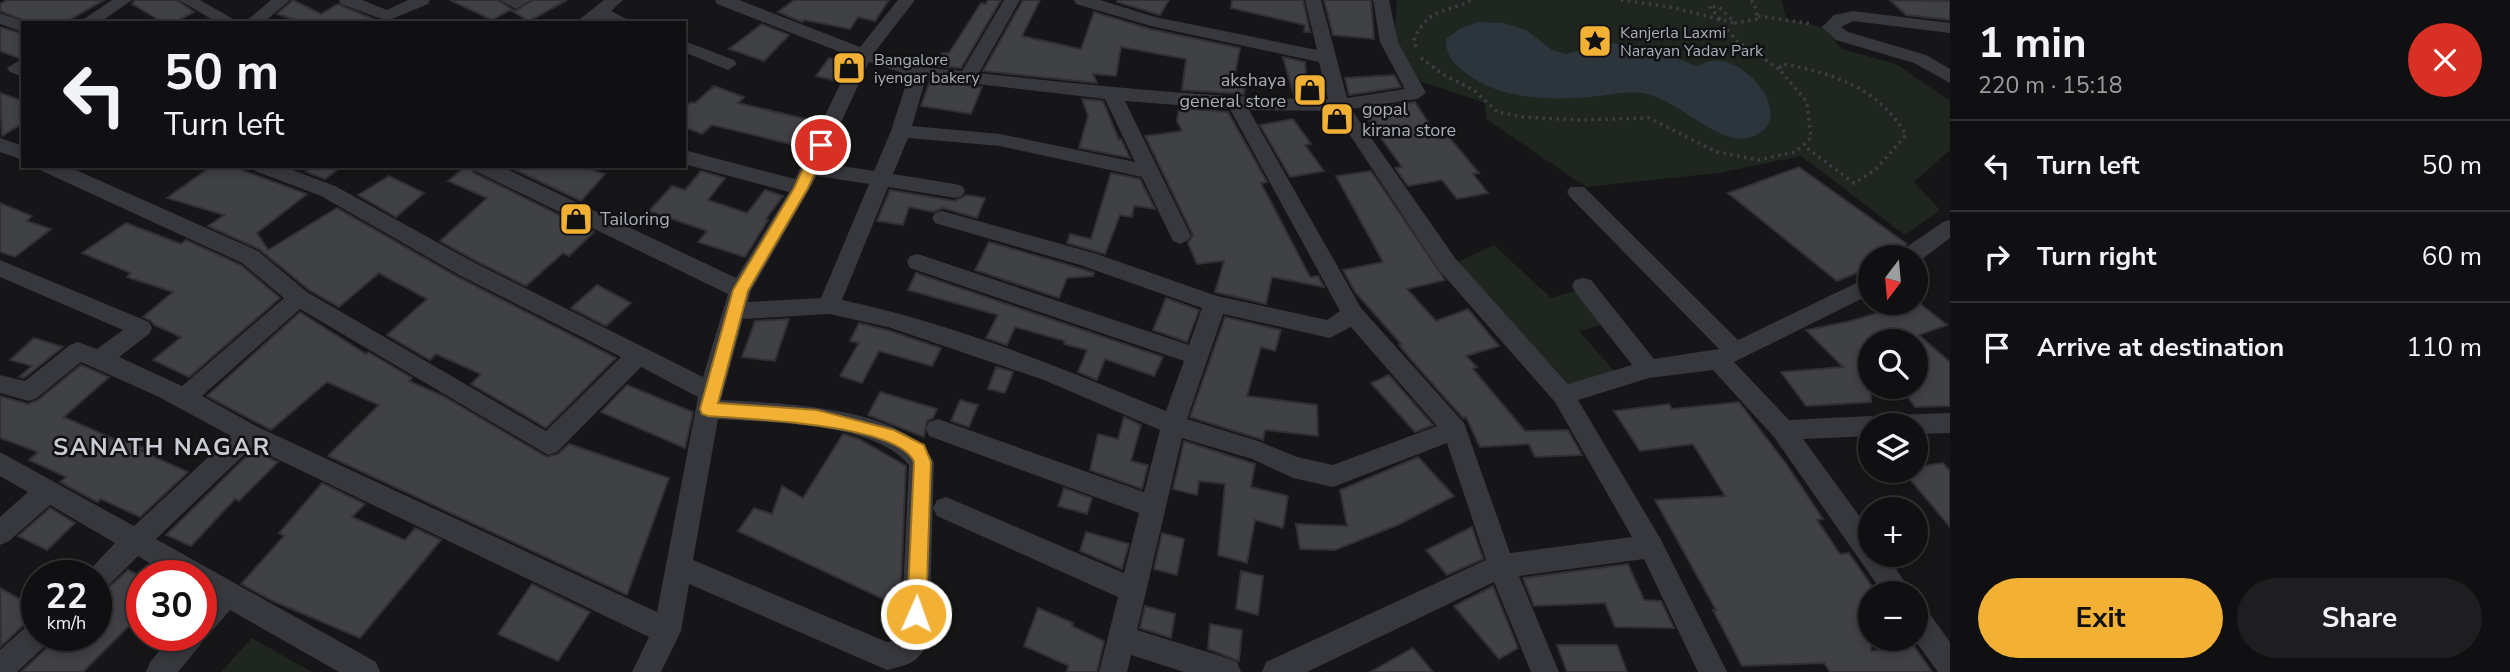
<!DOCTYPE html>
<html lang="en">
<head>
<meta charset="utf-8">
<style>
  :root { --surface:#101012; --page:#1e1e20; --text:#f1f3f6; --muted:#9c9d9f; --line:#303032; --accent:#f2b134 }
  body { margin:0; font-family:"Nunito Sans",sans-serif; background:var(--page); color:var(--text); height:100vh; display:flex; flex-direction:column; font-size:26px; white-space:nowrap }
  * { box-sizing:border-box; margin:0 }
  p { font-size:23px; color:var(--muted) }
  .icon { flex:none; width:38px; height:38px; fill:none; stroke:currentColor; stroke-width:2; stroke-linecap:round; stroke-linejoin:round }
  .map { position:relative; flex:1; overflow:hidden }
  .side { display:flex; flex-direction:column; background:var(--surface); width:560px }
  .side>* { flex:none }
  .guide { position:absolute; left:21px; top:21px; width:665px; height:147px; border-radius:0px; box-shadow:0 4px 10px #0003,0 0 0 2px var(--line); background:#101012; color:var(--text); overflow:hidden }
  .needle { width:46px; rotate:196deg }
  .controls { position:absolute; left:1858px; top:245px; display:grid; gap:14px }
  .controls a { display:grid; place-items:center; width:70px; height:70px; border-radius:50%; background:var(--surface); box-shadow:0 4px 10px #0003,0 0 0 2px var(--line); font-size:35px }
  .speed { position:absolute; left:21px; top:560px; display:flex; gap:14px; font-size:35px; font-weight:700; text-align:center }
  .speed>* { display:grid; place-content:center; width:91px; height:91px; border-radius:50%; background:var(--surface); box-shadow:0 4px 10px #0003,0 0 0 2px var(--line); line-height:1 }
  .speed small { font-size:18px; font-weight:400 }
  .speed .limit { border:10px solid #d22; background:#fff; color:#111 }
  .pin { position:absolute; display:grid; place-items:center; width:60px; height:60px; color:#fff; margin:-30px; border:4px solid #fff; border-radius:50%; box-shadow:0 2px 7px #0007 }
  .me { position:absolute; width:77px; margin:-38px; rotate:2deg; stroke-linejoin:round; filter:drop-shadow(0 0 5px #0008) }
  .turn { display:flex; align-items:center; gap:24px; height:147px; padding:0 28px; font-size:32px }
  .turn .icon { width:91px; height:91px; stroke-width:2.5 }
  .turn b { display:block; font-size:49px; line-height:60px }
  .round { display:grid; place-items:center; flex:none; width:74px; height:74px; border-radius:37px; background:var(--page) }
  .overview { display:flex; align-items:center; justify-content:space-between; height:119px; padding:0 28px }
  h1 { font-size:42px; font-weight:700; line-height:52px }
  .action { display:flex; gap:14px; margin-top:auto; padding:14px 28px }
  .action a { flex:1; height:80px; border-radius:42px; background:var(--accent); color:#111; font-size:28px; font-weight:700; line-height:80px; text-align:center }
  .action a+a { background:var(--page); color:var(--text) }
  ul { padding:0; list-style:none }
  li { display:flex; align-items:center; gap:21px; height:91px; padding:0 28px; border-top:2px solid var(--line) }
  li div { flex:1 }
  li b { display:block; font-size:26px }
  li em { font-style:normal }
  main { display:flex; flex:1; min-height:0 }
  .map>svg:first-child { display:block }
  .green { fill:#1e261f }
  .water { fill:#2c353c }
  .building { fill:#404145; stroke:#303034; stroke-width:2 }
  .lines { fill:none; stroke-linecap:round; stroke-linejoin:round }
  .path { stroke:#3d3f44; stroke-width:3.5; stroke-dasharray:2.5 4.5; stroke-linecap:butt }
  .minor { fill:#37383d; fill-rule:evenodd }
  .route { fill:#f2b134; stroke:#9d7322; stroke-width:2 }
  .labels { text-anchor:middle; stroke-width:5; stroke-linejoin:round; paint-order:stroke }
  .far-poi-label { font-size:16px; fill:#a8adb8; stroke:#111113; text-anchor:start }
  .poi-label { font-size:18px; fill:#a8adb8; stroke:#111113; text-anchor:start }
  .district-label { font-size:24px; font-weight:bold; letter-spacing:2px; fill:#c9ccd4; stroke:#111113 }
</style>
</head>
<body>
<main>
<div class="map">
<svg width="1950" height="672" viewBox="0 0 1950 672">
  <rect width="100%" height="100%" fill="#161618"/>
  <g class="green">
    <polygon points="1397,0 1782,0 1786,19 1825,28 1842,49 1896,64 1950,101 1950,150 1914,182 1940,210 1905,235 1801,156 1718,173 1586,187 1486,119 1485,103 1420,81 1394,41"/>
    <polygon points="1494,245 1551,298 1574,291 1604,324 1579,331 1614,371 1571,386 1454,264"/>
    <polygon points="252,638 312,672 221,672"/>
  </g>
  <path class="water" d="M1478,22L1504,23L1526,30L1552,50L1566,54L1613,43L1665,54L1697,66C1702,65 1707,61 1712,61C1749,55 1802,125 1747,138C1719,145 1679,101 1647,94C1629,90 1616,94 1599,96C1556,101 1501,101 1466,73C1453,63 1446,56 1446,39L1461,28Z"/>
  <g class="building">
    <polygon points="7,0 104,0 64,23 30,23 0,11 0,4"/>
    <polygon points="135,0 177,0 194,12 173,23 164,23 132,4"/>
    <polygon points="293,0 321,14 338,4 383,23 305,23 277,14"/>
    <polygon points="450,0 498,0 515,11 533,0 567,0 529,21 510,10 492,20"/>
    <polygon points="794,0 889,0 875,21 858,17 850,29 804,20 802,22 778,12"/>
    <polygon points="988,0 1001,0 961,68 937,66 942,53 949,53 981,3 986,4"/>
    <polygon points="1023,0 1040,0 1022,36 1081,49 1094,12 1150,29 1240,48 1233,84 1245,85 1244,94 1182,90 1186,59 1121,47 1116,76 1093,74 1097,83 983,71"/>
    <polygon points="1118,0 1169,0 1160,15 1117,2"/>
    <polygon points="1232,0 1303,0 1310,32 1304,32 1305,25 1231,8"/>
    <polygon points="1324,0 1371,0 1374,39 1333,35"/>
    <polygon points="1890,0 1950,1 1950,20 1906,15"/>
    <polygon points="762,24 789,35 764,61 729,49"/>
    <polygon points="0,27 23,34 23,56 18,58 0,51"/>
    <polygon points="1283,57 1305,62 1306,75 1318,75 1325,96 1294,96"/>
    <polygon points="829,58 848,62 837,81 816,76"/>
    <polygon points="1394,75 1401,87 1349,95 1345,78"/>
    <polygon points="930,81 982,87 971,114 921,106"/>
    <polygon points="714,86 744,97 738,103 819,122 807,148 712,125 702,134 684,127 684,108 691,102 695,103"/>
    <polygon points="0,93 23,101 23,123 2,136"/>
    <polygon points="1082,99 1103,101 1119,140 1121,139 1130,158 1079,148 1088,116"/>
    <polygon points="1415,102 1439,139 1449,137 1479,173 1473,174 1488,193 1457,199 1442,180 1408,186 1395,168 1402,167 1361,110"/>
    <polygon points="1179,108 1228,112 1267,182 1261,183 1310,277 1318,276 1324,287 1272,277 1266,304 1215,292 1224,261 1197,264 1188,243 1193,235 1145,136 1182,131 1177,121"/>
    <polygon points="1293,119 1311,144 1305,145 1324,171 1290,177 1260,125"/>
    <polygon points="212,166 231,166 307,194 257,233 268,250 337,208 458,277 616,358 546,428 471,384 481,374 436,354 430,360 387,335 427,299 379,273 339,307 309,290 259,249 208,226 224,215 167,198"/>
    <polygon points="313,166 342,166 325,179 306,172"/>
    <polygon points="466,166 470,166 474,173 594,232 569,256 563,253 526,286 476,261 440,241 487,198 448,181"/>
    <polygon points="579,166 605,174 581,201 509,167"/>
    <polygon points="1799,167 1907,244 1889,257 1871,257 1871,267 1837,281 1728,193"/>
    <polygon points="701,171 725,178 708,200 747,213 765,190 783,196 766,219 768,220 745,257 698,242 707,231 649,211 672,186 685,190"/>
    <polygon points="1371,171 1445,280 1407,289 1436,321 1468,309 1499,346 1466,356 1477,367 1473,369 1525,431 1568,430 1582,455 1535,457 1529,444 1480,447 1466,417 1463,418 1415,364 1399,345 1401,344 1355,292 1343,270 1383,262 1336,176"/>
    <polygon points="1111,173 1140,179 1155,209 1134,206 1132,217 1120,215 1105,254 1067,243 1070,234 1091,239"/>
    <polygon points="389,176 424,193 396,217 358,195"/>
    <polygon points="890,190 955,201 966,195 985,198 977,218 943,208 933,212 909,207 903,225 877,221"/>
    <polygon points="0,203 32,216 27,221 51,229 15,257 0,252"/>
    <polygon points="126,223 181,244 186,240 241,265 280,298 189,377 153,360 181,337 154,325 150,320 143,317 173,292 127,277 131,273 82,253"/>
    <polygon points="989,242 1079,268 1094,273 1093,276 1067,278 1059,298 975,270"/>
    <polygon points="916,273 1092,333 1163,357 1154,376 1105,359 1097,380 1078,372 1087,350 1064,344 1065,341 1015,327 1007,345 986,338 998,315 908,290"/>
    <polygon points="597,285 631,303 606,326 571,308"/>
    <polygon points="1166,298 1199,310 1187,342 1153,330"/>
    <polygon points="1909,303 1919,303 1947,325 1919,335 1950,362 1950,406 1915,407 1901,387 1916,387 1916,341 1871,341 1871,402 1806,406 1781,372 1843,367 1806,330 1851,321"/>
    <polygon points="300,312 366,354 368,352 412,378 409,381 443,396 547,457 558,454 569,444 669,478 627,595 328,456 379,405 327,382 271,430 207,396"/>
    <polygon points="1225,317 1281,330 1275,351 1261,347 1247,396 1317,405 1318,436 1265,430 1263,440 1190,417"/>
    <polygon points="789,319 775,361 742,357 755,321"/>
    <polygon points="859,323 887,330 941,348 932,366 879,351 862,383 840,376 859,343 850,341"/>
    <polygon points="34,338 63,347 24,378 19,377 32,366 10,360"/>
    <polygon points="81,365 109,377 64,417 116,440 119,438 144,448 141,451 188,472 140,517 101,499 97,502 60,482 66,477 29,460 38,452 0,438 0,396 28,404 38,400"/>
    <polygon points="996,367 1013,372 1005,393 988,389"/>
    <polygon points="1389,375 1433,425 1415,432 1371,383"/>
    <polygon points="627,385 693,412 685,448 601,412"/>
    <polygon points="880,392 937,409 933,418 927,421 924,437 868,415"/>
    <polygon points="960,400 978,405 969,427 951,421"/>
    <polygon points="1739,402 1787,465 1823,519 1817,520 1840,554 1849,553 1871,585 1871,651 1914,646 1932,672 1830,672 1824,663 1742,666 1713,610 1716,610 1655,500 1725,496 1693,444 1640,451 1614,411 1669,404 1672,409"/>
    <polygon points="1124,417 1141,425 1131,461 1148,465 1142,489 1090,470 1098,434 1118,439"/>
    <polygon points="843,434 859,439 906,466 900,607 738,531 754,508 772,514 782,486 803,498"/>
    <polygon points="1184,441 1255,464 1251,487 1288,496 1283,528 1255,520 1247,563 1218,555 1225,484 1199,481 1197,495 1173,489"/>
    <polygon points="253,450 278,462 239,501 235,499 191,546 166,535"/>
    <polygon points="1418,457 1454,496 1400,524 1335,550 1300,549 1296,524 1347,526 1340,490"/>
    <polygon points="1943,463 1950,471 1950,527 1903,471 1916,471 1916,467"/>
    <polygon points="322,483 365,504 352,517 405,540 415,528 441,540 360,638 273,601 241,584 284,536 279,533"/>
    <polygon points="1064,488 1092,498 1087,514 1058,506"/>
    <polygon points="50,508 75,523 47,550 18,536"/>
    <polygon points="1472,527 1483,559 1447,575 1426,550"/>
    <polygon points="1086,532 1129,544 1122,569 1080,551"/>
    <polygon points="1162,533 1184,539 1177,575 1154,569"/>
    <polygon points="1628,564 1644,600 1661,601 1674,628 1615,627 1605,603 1534,606 1523,578"/>
    <polygon points="128,570 142,577 142,613 83,672 21,672 49,646 53,635 74,647 86,635 96,635 96,625 113,609 96,599"/>
    <polygon points="1241,571 1263,576 1258,615 1236,609"/>
    <polygon points="532,584 590,612 558,661 498,634"/>
    <polygon points="1493,586 1518,648 1499,659 1454,606"/>
    <polygon points="0,588 37,608 37,620 25,624 1,646"/>
    <polygon points="1145,606 1175,614 1171,638 1140,628"/>
    <polygon points="1038,608 1073,623 1072,626 1104,641 1097,672 1066,672 1069,666 1024,646"/>
    <polygon points="1210,624 1242,630 1239,661 1208,649"/>
    <polygon points="1557,645 1617,645 1627,672 1567,672"/>
    <polygon points="1413,648 1433,672 1370,672"/>
  </g>
  <g class="lines">
    <g class="path">
      <polyline points="1621,0 1670,7 1735,23"/>
      <polyline points="1758,16 1813,24"/>
      <polyline points="1718,19 1737,41 1779,69"/>
      <polyline points="1720,19 1709,6 1719,7 1735,23 1758,19 1754,3 1750,0"/>
      <path d="M1416,47L1414,40C1428,7 1444,14 1472,0"/>
      <path d="M1421,58L1444,75L1474,90L1497,112L1523,117L1577,120L1649,118L1717,152L1758,160L1795,152L1811,138L1807,102L1779,69L1782,64C1832,72 1880,89 1906,135L1875,170L1854,183L1804,146"/>
    </g>
    <g class="minor">
      <polygon points="112,0 132,0 99,23 78,23"/>
      <polygon points="179,0 200,0 240,23 218,23"/>
      <polygon points="271,0 290,0 263,23 244,23"/>
      <polygon points="339,0 362,0 387,10 408,0 430,0 428,4 387,21 341,4"/>
      <polygon points="500,0 531,0 516,9"/>
      <polygon points="604,0 623,0 611,11 634,23 610,23 600,19 595,23 575,23"/>
      <path d="M715,0H739L860,47L898,0H915L874,53L920,67L962,71L1004,0H1020L979,73C1096,86 1211,98 1328,99L1319,62L1151,26L1076,4L1074,0H1100L1155,17L1317,50L1305,0H1321L1347,98L1405,89L1380,42L1373,0H1389L1398,42L1426,93L1417,99L1351,109L1455,258L1568,384L1632,365L1575,292L1572,286L1575,280L1583,278L1591,280L1654,359L1719,349L1570,197L1567,192L1570,187H1584L1738,340L1871,276V294L1734,362L1789,420L1871,416L1880,419L1882,423L1884,418L1893,415L1950,413V433L1916,434V425H1871V436L1803,439L1871,532V555H1887L1912,593H1883L1774,437L1713,370L1649,378L1578,400L1660,538L1727,672H1698L1644,559L1519,576L1559,672H1531L1494,582L1307,672H1262L1266,662L1486,560L1447,443L1333,487L1293,478L1252,459L1182,438L1137,630L1227,658L1237,662L1241,672H1184L1131,655L1127,672H1099L1118,597L937,516L933,508L937,500L946,497L1124,573L1139,513L929,436L926,429L929,422L938,419L1144,492L1160,430L1044,380L888,327L829,314L743,319L721,400C777,403 907,406 934,462L929,639C919,663 911,664 887,670L689,584L681,631L661,672H632L649,637L252,447L156,539L376,662L380,672H339L230,610L211,632L205,635L201,644L178,672H146L150,662L173,635H201V602L206,596L201,593V576H171L138,556L106,588L96,591V576H84L115,543L50,505L9,541L0,545V517L28,492L0,476V452L134,526L231,436L157,396L81,362L37,398L29,401L0,393V375L25,381L70,345L78,342L97,349L123,330L0,277V260L149,322L152,328L149,334L119,357L182,386L284,298L242,263L42,171L39,166H67L258,251L307,292L546,431L621,357L459,275L321,196L255,171L252,166H282L335,186L475,263L703,377L728,294L475,171L472,166H500L736,278L789,192L684,164V150L795,179L853,57L717,4ZM869,62L909,75L891,131L874,171L822,163ZM926,78L1105,99L1135,162L1000,134L912,126ZM1125,101L1230,109L1340,311L1327,320L1217,296L1094,253L942,211L935,213L932,218L935,223L1080,265L1202,308L1189,345L918,254L910,256L907,262L910,268L1184,361L1166,411C1061,367 954,324 842,300L888,187L955,198L962,196L965,191L962,186L955,184L893,174L908,138L1000,146L1142,177L1173,241L1180,244L1187,241L1191,236ZM1249,110L1334,111L1439,270L1555,402L1632,537L1510,553L1464,423L1361,308ZM817,176L869,184L821,298L748,302L751,291ZM300,309L548,455L557,452L641,367L698,397L657,612L258,427L202,396ZM1223,314L1330,338L1351,327L1437,426L1333,465L1297,457L1258,441L1187,419ZM718,419C771,423 874,422 909,465L901,635L898,640L887,642L693,560Z"/>
      <polygon points="1853,11 1950,23 1950,33 1853,21 1841,27 1848,32 1926,55 1950,69 1950,83 1914,63 1836,40 1822,27 1834,15"/>
      <polygon points="0,13 28,23 23,23 23,32 0,24"/>
      <polygon points="684,41 734,60 737,64 728,70 684,52"/>
      <polygon points="23,58 23,77 10,72 7,68"/>
      <polygon points="0,138 23,146 23,160 0,152"/>
      <polygon points="1950,220 1950,238 1917,263 1916,257 1898,257 1901,251 1943,222"/>
      <polygon points="1916,605 1926,609 1950,642 1950,672 1938,672 1914,639"/>
      <polygon points="37,622 37,635 51,635 47,644 17,672 0,672 0,650 27,626"/>
    </g>
  </g>
  <path class="route" d="M821,141L828,145L808,188L748,291L718,403L817,410L894,430L924,445L931,462L926,614L923,620L916,623L909,620L907,614L914,462C898,424 747,419 708,416L702,414L700,409L733,290L794,188L814,145Z"/>
  <defs>
    <symbol id="sight-square" viewBox="-11 -11 22 22"><rect x="-9" y="-9" width="18" height="18" rx="4" fill="#f2b134" stroke="#111113"/><path d="M0-6L1.8-2.2L6-1.7L2.9 1.2L3.7 5.4L0 3.3L-3.7 5.4L-2.9 1.2L-6-1.7L-1.8-2.2Z" fill="#111"/></symbol>
    <symbol id="shop-square" viewBox="-11 -11 22 22"><rect x="-9" y="-9" width="18" height="18" rx="4" fill="#f2b134" stroke="#111113"/><path d="M-5-2.5h2.3a2.7 3.5 0 0 1 5.4 0H5L5.5 6h-11ZM-1.5-2.5h3a1.5 2.3 0 0 0-3 0Z" fill="#111"/></symbol>
  </defs>
  <g fill-rule="evenodd">
    <use href="#sight-square" x="1576" y="22" width="38" height="38"/>
    <use href="#shop-square" x="830" y="49" width="38" height="38"/>
    <use href="#shop-square" x="1291" y="71" width="38" height="38"/>
    <use href="#shop-square" x="1318" y="100" width="38" height="38"/>
    <use href="#shop-square" x="557" y="200" width="38" height="38"/>
  </g>
  <g class="labels">
    <g class="far-poi-label">
      <text x="1620" y="38">Kanjerla Laxmi<tspan x="1620" dy="18">Narayan Yadav Park</tspan></text>
      <text x="874" y="65">Bangalore<tspan x="874" dy="18">iyengar bakery</tspan></text>
    </g>
    <g class="poi-label">
      <text x="1286" y="86" text-anchor="end">akshaya<tspan x="1286" dy="21">general store</tspan></text>
      <text x="1362" y="115">gopal<tspan x="1362" dy="21">kirana store</tspan></text>
      <text x="600" y="225">Tailoring</text>
    </g>
    <g class="district-label">
      <text x="162" y="455">SANATH NAGAR</text>
    </g>
  </g>
</svg>
<div class="controls">
<a><svg class="needle" viewBox="-14 -14 28 28"><path d="M0-13l5 13h-10z" fill="#e53935"/><path d="M0 13l5-13h-10z" fill="#9c9d9f"/></svg></a>
<a><svg class="icon" aria-label="search" viewBox="0 0 24 24"><circle cx="10" cy="10" r="6"/><path d="M15 15l6 6"/></svg></a>
<a><svg class="icon" aria-label="layers" viewBox="0 0 24 24"><path d="M12 4l9 5-9 5-9-5zM3 14l9 5 9-5"/></svg></a>
<a>+</a>
<a>−</a>
</div>
<div class="speed"><div>22<small>km/h</small></div><div class="limit">30</div></div>
<div class="pin" style="left:821px;top:145px;background:#d93025"><svg class="icon" aria-label="arrive" viewBox="0 0 24 24"><path d="M6 21V4h12l-3 4 3 4H6"/></svg></div>
<svg class="me" style="left:916px;top:614px" viewBox="-20 -20 40 40"><circle r="17" fill="#f2b134" stroke="#fff" stroke-width="3"/><path d="M0-11L8 9 0 5-8 9z" fill="#fff"/></svg>
<div class="guide">
<div class="turn"><svg class="icon" aria-label="left" viewBox="0 0 24 24"><path d="M17 20v-9H6M10 6l-5 5 5 5"/></svg><div><b>50 m</b>Turn left</div></div>
</div>
</div>
<section class="side">
<div class="overview"><div><h1>1 min</h1><p>220 m · 15:18</p></div><a class="round" style="background:#d93025;color:#fff"><svg class="icon" aria-label="close" viewBox="0 0 24 24"><path d="M6 6l12 12M18 6L6 18"/></svg></a></div>
<ul>
<li><svg class="icon" aria-label="left" viewBox="0 0 24 24"><path d="M17 20v-9H6M10 6l-5 5 5 5"/></svg><div><b>Turn left</b></div><em>50 m</em></li>
<li><svg class="icon" aria-label="right" viewBox="0 0 24 24"><path d="M7 20v-9h11M14 6l5 5-5 5"/></svg><div><b>Turn right</b></div><em>60 m</em></li>
<li><svg class="icon" aria-label="arrive" viewBox="0 0 24 24"><path d="M6 21V4h12l-3 4 3 4H6"/></svg><div><b>Arrive at destination</b></div><em>110 m</em></li>
</ul>
<div class="action"><a>Exit</a><a>Share</a></div>
</section>
</main>
</body>
</html>
